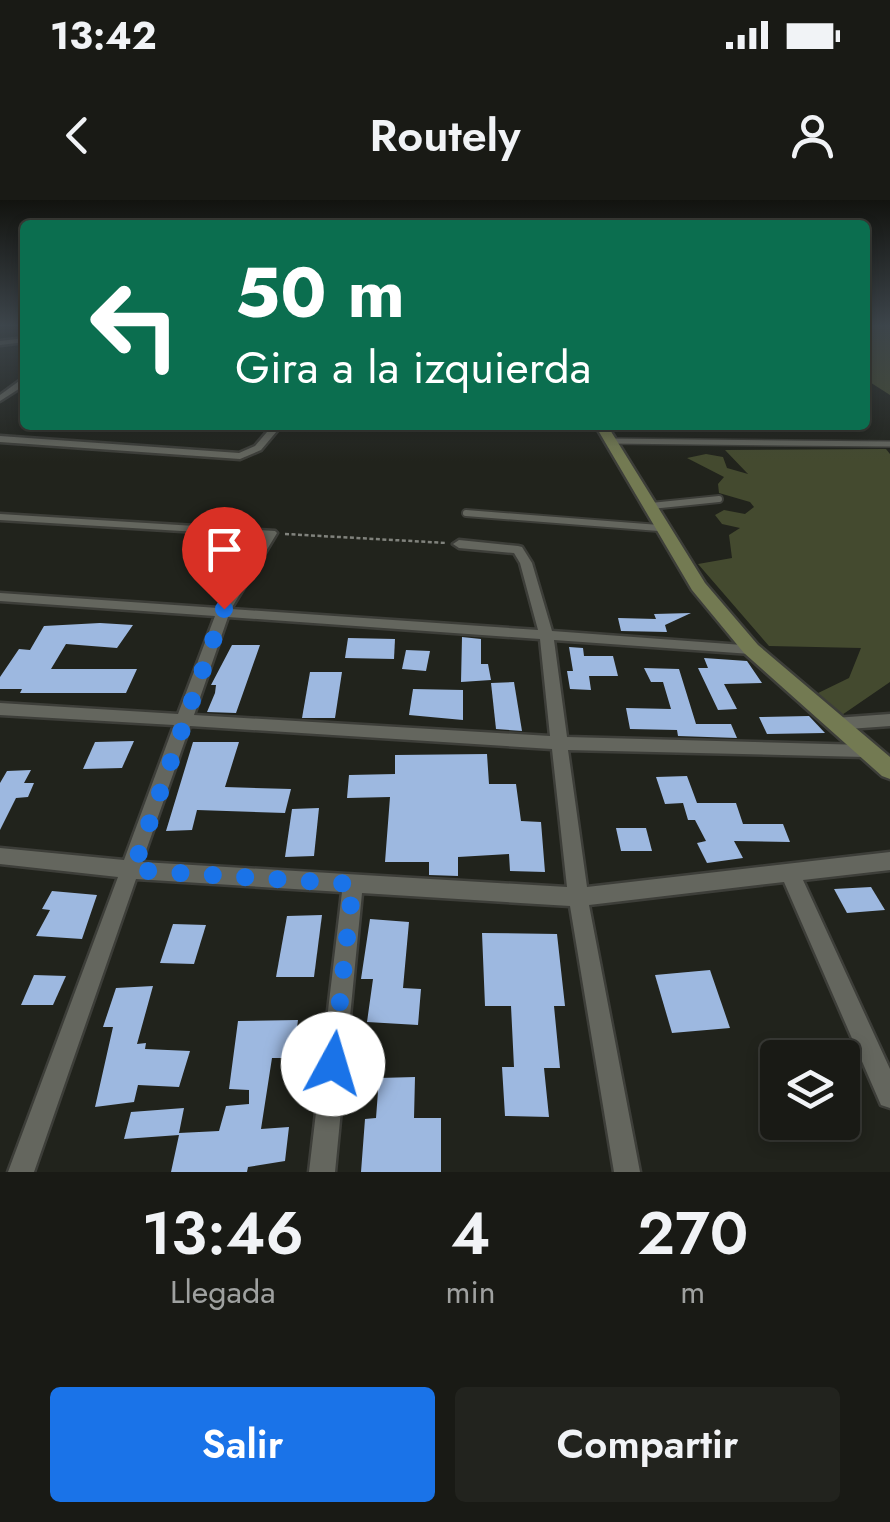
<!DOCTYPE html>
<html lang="es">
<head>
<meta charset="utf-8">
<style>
  :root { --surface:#191a15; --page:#22231e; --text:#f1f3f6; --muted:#9fa1a0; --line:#373834; --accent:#1a73e8 }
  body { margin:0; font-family:Jost,sans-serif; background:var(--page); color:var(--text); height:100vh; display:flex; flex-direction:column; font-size:38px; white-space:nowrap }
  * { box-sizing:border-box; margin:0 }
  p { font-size:32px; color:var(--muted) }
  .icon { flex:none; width:55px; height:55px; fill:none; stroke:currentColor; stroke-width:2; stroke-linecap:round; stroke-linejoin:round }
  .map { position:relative; height:972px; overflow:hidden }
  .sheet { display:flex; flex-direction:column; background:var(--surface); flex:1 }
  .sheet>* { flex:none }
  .guide { position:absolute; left:20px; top:20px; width:850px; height:210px; border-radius:10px; box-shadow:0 5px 15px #0003,0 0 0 2px var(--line); background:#0b6e4f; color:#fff; overflow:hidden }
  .buttons { position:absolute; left:760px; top:840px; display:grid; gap:20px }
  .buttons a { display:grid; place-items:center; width:100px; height:100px; border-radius:10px; background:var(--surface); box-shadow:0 5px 15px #0003,0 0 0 2px var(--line); font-size:50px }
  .pin { position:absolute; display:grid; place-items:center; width:85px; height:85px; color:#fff; margin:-102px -42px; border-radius:50% 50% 50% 0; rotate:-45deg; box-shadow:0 0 10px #0007 }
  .pin .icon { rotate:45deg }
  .me { position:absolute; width:110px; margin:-55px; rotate:6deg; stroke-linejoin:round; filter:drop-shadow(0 0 8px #0008) }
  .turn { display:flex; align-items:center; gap:35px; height:210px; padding:0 50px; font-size:45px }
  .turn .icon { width:130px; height:130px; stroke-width:2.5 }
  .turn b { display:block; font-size:70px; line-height:85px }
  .eta { display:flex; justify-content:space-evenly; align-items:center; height:170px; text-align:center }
  .eta b { font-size:60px; font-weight:600; line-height:70px }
  .primary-button { display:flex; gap:20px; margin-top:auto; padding:20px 50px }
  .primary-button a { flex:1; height:115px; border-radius:10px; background:var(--accent); color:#fff; font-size:40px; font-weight:600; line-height:115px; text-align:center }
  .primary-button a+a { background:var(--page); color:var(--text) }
  .status { display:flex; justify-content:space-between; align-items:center; height:70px; padding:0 50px; background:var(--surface); direction:ltr }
  .status svg { height:28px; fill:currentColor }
  header { display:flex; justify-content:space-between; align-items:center; height:130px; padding:0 50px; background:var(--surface); font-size:45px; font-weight:600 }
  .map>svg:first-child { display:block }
  .green { fill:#444a2f }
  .building { fill:#9db8e0 }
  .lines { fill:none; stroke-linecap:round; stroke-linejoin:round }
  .service-far1-casing { stroke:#3d3e39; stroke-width:8 }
  .service-casing { stroke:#3d3e39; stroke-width:10 }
  .minor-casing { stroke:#3d3e39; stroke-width:5 }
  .secondary-casing { stroke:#3d3e39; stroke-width:5 }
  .path { stroke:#80827c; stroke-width:2.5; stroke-dasharray:4 2.5; stroke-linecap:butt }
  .service-far1 { stroke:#64665e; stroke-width:5 }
  .service { stroke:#64665e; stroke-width:6 }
  .minor { fill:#64665e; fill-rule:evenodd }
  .secondary { fill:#737a52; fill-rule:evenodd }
  .route { stroke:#1a73e8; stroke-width:18; stroke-dasharray:0 32.4 }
</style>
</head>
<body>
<div class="status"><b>13:42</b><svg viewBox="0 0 49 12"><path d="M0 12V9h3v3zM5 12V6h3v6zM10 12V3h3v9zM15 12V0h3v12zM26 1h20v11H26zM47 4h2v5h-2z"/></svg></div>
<header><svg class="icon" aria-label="back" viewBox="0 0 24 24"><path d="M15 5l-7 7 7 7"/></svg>Routely<svg class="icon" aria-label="person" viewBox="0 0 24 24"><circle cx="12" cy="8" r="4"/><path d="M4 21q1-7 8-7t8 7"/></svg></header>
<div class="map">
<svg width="890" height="972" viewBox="0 0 890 972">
  <rect width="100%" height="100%" fill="#21231c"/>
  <g class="green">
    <polygon points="865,125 890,125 890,195 865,179"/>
    <polygon points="886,249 890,254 890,482 839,517 814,495 849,478 861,448 769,446 698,364 732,358 729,335 740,328 722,324 715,315 724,310 745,314 754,307 750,302 719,293 718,284 724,277 687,258 706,254 723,257 727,268 748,274 725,250"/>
  </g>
  <g class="building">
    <polygon points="691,413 665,425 667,432 621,431 618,418 656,419 654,414"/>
    <polygon points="100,423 133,425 117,448 66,444 51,469 137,469 126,493 20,493 22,489 0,489 0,477 19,449 30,450 44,426"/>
    <polygon points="462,437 481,439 481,464 488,464 491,480 461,482"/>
    <polygon points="348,438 395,439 394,459 345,458"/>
    <polygon points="232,445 260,445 236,513 207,512 215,493 216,485 211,485"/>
    <polygon points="569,447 583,448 584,456 613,456 618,476 589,476 591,490 570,489 567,471 573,471"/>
    <polygon points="406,450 430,451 426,471 402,469"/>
    <polygon points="704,458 747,461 762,483 724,484 737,509 718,510 698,468 708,468"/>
    <polygon points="644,468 679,469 696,524 731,524 737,538 678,536 677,530 630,529 626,508 671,509 663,482 651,482"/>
    <polygon points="310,472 342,472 335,518 302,518"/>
    <polygon points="514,482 522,531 496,529 491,483"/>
    <polygon points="413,489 463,490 463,520 409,515"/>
    <polygon points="809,516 825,533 767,534 759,517"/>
    <polygon points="134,541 122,568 83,569 95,542"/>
    <polygon points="193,542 239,542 225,587 291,589 285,613 197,610 192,630 166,631"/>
    <polygon points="487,554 489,584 516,584 521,621 541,622 545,672 510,671 509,654 458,657 458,676 429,675 429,662 385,662 390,597 347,598 349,575 395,574 395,555"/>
    <polygon points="31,570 24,583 34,583 28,597 16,598 0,630 0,583 7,571"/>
    <polygon points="687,576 697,603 736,603 743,624 783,624 790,642 734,641 743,658 707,663 697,643 706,641 695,620 688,620 683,603 665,604 656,577"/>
    <polygon points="319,608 314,656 285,657 292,609"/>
    <polygon points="616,628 646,628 652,651 621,651"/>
    <polygon points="871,687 885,710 847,713 834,689"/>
    <polygon points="52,691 97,695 82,739 36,736 50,710 42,709"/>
    <polygon points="322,715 314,777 276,777 287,716"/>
    <polygon points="370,719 409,722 403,788 421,789 418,825 367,822 373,779 361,779"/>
    <polygon points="173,724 206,725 194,764 160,763"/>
    <polygon points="482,733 557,734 565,806 554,806 560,868 544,868 549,917 505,916 502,867 514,867 511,806 485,806"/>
    <polygon points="710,770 730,828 672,833 655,775"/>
    <polygon points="34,775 66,776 53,805 21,805"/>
    <polygon points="153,786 137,844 146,843 145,849 190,851 179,887 138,885 134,902 95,907 113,827 103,827 116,788"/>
    <polygon points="298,820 293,858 272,858 261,929 289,927 285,961 248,967 247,972 171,972 179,935 124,939 131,912 184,908 179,933 219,931 226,906 249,904 249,890 229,889 238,821"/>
    <polygon points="415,877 414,918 441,918 441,972 361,972 365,919 376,918 379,878"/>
  </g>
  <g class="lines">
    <defs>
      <polyline id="service-far1" points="610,241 890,244"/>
      <g id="service">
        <polyline points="651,306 719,299"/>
        <polyline points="466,313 659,328"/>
      </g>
      <g id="minor">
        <polygon points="25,138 25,142 0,145 0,141"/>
        <polygon points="22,179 25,179 25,185 0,201 0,195"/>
        <polygon points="273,225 282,225 261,250 240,259 0,242 0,236 239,253 255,246"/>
        <polygon points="374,225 382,225 382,226 378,229"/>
        <path d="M0,314L275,331L277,333L231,409L538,430L520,363L514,353L459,348L453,344L459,340L518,346L522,347L532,363L552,431L756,446L758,449L751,454L554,440L567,537L865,545L871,546L873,551L871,556L865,557L568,550L587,687L890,652V670L803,680L890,869V908L881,905L784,682L589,705L640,972H614L570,706L362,693L335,972H309L342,692L136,679L34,972H8L118,677L0,664V648L124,660L174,525L0,515V503L178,514L215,416L0,401V393L218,408L263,336L0,320ZM228,417L540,439L550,536L194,515ZM190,526L552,549L567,687L142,662Z"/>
        <polygon points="890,514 890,526 835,530 829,528 827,524 829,520 835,518"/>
      </g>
      <polygon id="secondary" points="595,225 607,225 705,383 758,445 890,557 890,579 882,576 744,453 692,390"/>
    </defs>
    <use href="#service-far1" class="service-far1-casing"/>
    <use href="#service" class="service-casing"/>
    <use href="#minor" class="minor-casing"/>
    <use href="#secondary" class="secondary-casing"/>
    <polyline class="path" points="285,334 447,343"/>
    <use href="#service-far1" class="service-far1"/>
    <use href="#service" class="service"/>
    <use href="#minor" class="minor"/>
    <use href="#secondary" class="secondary"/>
  </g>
  <linearGradient id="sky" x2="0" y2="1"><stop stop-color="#12130f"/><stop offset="0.48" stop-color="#3d454b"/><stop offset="1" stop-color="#3d454b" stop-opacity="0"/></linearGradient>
  <rect width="890" height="261" fill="url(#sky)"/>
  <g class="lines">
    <polyline class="route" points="224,409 133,670 353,684 333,864"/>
  </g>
</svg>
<div class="buttons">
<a><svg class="icon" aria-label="layers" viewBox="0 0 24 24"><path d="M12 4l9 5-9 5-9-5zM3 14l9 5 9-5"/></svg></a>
</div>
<div class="pin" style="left:224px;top:409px;background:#d93025"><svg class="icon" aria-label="arrive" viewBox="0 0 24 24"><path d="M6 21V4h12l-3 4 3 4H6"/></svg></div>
<svg class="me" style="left:333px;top:864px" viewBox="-20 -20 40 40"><circle r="19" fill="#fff"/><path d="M0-13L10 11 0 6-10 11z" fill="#1a73e8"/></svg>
<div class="guide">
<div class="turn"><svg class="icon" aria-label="left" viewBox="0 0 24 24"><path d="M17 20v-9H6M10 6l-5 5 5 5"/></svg><div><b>50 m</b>Gira a la izquierda</div></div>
</div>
</div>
<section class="sheet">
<div class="eta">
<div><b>13:46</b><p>Llegada</p></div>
<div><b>4</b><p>min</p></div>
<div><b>270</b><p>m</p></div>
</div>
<div class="primary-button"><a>Salir</a><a>Compartir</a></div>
</section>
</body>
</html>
